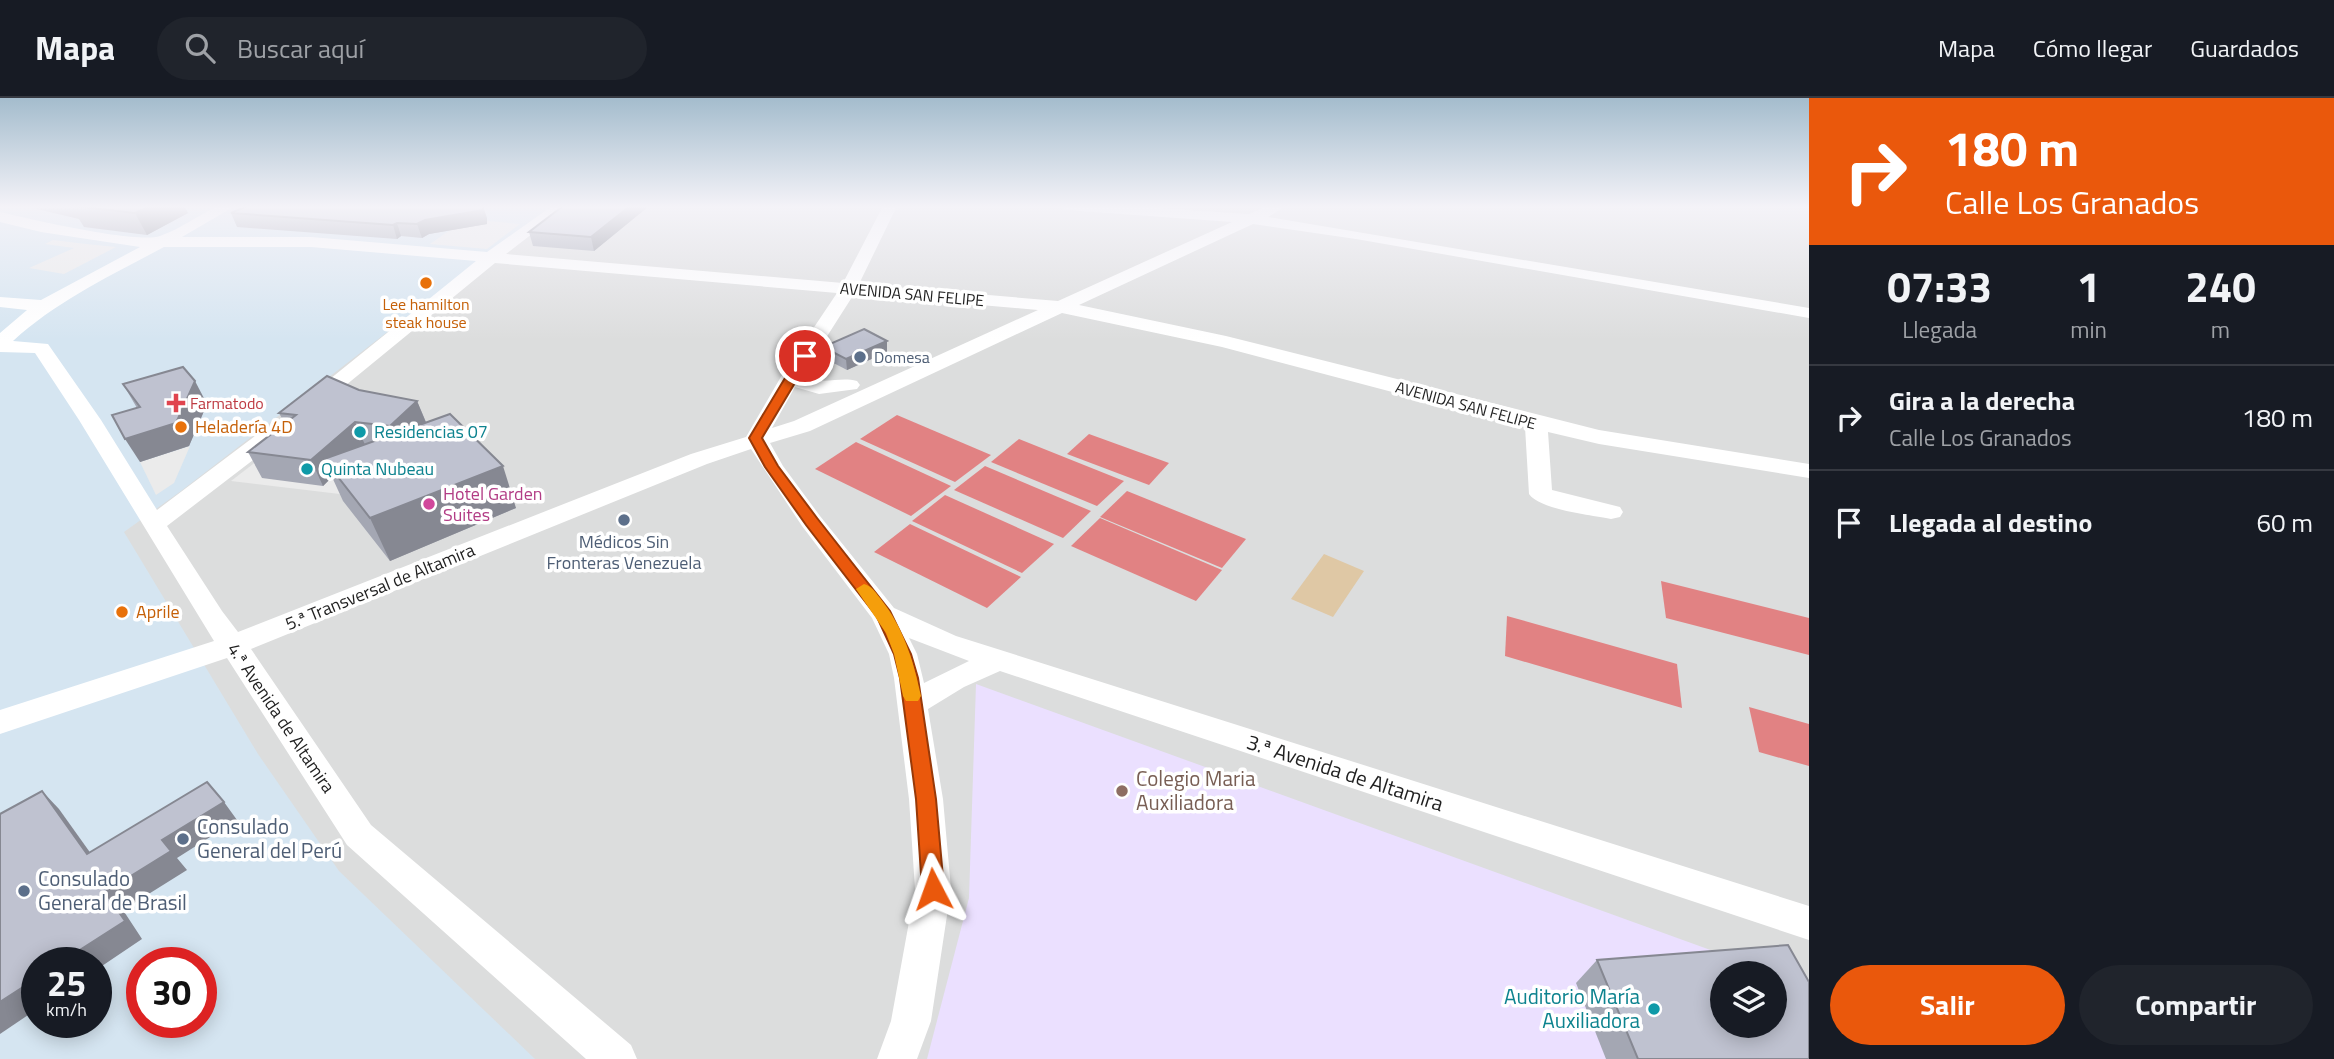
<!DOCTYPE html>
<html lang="es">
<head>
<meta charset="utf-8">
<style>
  :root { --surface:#171b24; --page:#20242c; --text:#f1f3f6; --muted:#9ea1a6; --line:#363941; --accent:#ea580c }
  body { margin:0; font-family:"Titillium Web",sans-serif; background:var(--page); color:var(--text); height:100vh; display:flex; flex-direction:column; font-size:26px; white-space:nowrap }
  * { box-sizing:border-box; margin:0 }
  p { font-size:23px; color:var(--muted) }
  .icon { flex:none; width:38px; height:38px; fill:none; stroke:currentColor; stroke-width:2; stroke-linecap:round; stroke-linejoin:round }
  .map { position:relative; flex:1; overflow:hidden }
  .panel { display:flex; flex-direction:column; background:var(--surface); width:525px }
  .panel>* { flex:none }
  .guide { background:#ea580c; color:#fff; overflow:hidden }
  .tools { position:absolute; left:1710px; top:863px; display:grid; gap:14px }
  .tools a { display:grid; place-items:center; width:77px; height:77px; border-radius:50%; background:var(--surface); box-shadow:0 4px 18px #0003; font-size:35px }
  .speed { position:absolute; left:21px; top:849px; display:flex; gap:14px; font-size:35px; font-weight:700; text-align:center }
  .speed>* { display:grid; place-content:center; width:91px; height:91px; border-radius:50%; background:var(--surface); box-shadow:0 4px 18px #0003; line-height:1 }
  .speed small { font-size:18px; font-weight:400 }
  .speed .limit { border:10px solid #d22; background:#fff; color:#111 }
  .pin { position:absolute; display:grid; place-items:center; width:60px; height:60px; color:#fff; margin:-30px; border:4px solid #fff; border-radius:50%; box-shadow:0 2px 7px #0007 }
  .me { position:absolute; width:77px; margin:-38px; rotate:356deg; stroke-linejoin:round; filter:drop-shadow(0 0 5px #0008) }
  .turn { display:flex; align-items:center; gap:24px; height:147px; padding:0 21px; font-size:32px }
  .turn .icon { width:91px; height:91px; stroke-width:2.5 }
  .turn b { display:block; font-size:49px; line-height:60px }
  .eta { display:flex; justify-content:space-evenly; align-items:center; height:119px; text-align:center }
  .eta b { font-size:42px; font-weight:700; line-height:49px }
  .cta { display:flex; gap:14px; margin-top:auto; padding:14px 21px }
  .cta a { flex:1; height:80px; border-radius:42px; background:var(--accent); color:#fff; font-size:28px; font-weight:700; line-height:80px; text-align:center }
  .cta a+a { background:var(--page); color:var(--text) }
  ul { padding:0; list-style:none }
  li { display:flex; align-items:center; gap:21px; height:105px; padding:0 21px; border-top:2px solid var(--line) }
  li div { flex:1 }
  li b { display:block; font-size:26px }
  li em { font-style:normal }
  header { display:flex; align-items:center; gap:42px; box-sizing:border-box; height:98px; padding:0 35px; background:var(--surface); border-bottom:2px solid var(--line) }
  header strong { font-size:33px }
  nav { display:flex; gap:38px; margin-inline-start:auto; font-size:24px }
  .search { width:490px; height:63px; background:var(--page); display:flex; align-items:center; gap:18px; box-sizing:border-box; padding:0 24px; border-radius:38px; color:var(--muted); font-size:26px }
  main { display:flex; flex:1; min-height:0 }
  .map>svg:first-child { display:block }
  .residential { fill:#dcdddd; fill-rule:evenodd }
  .commercial { fill:#d5e5f1; fill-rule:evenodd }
  .education { fill:#ebe0ff }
  .pitch { fill:#e18283 }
  .parking { fill:#ebebeb }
  .water { fill:#dfc8a5 }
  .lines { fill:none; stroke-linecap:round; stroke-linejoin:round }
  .minor { fill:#fff; fill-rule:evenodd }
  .wall { fill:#a4a7b3 }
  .shaded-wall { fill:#868892 }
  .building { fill:#bfc2d0; stroke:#868892; stroke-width:2; fill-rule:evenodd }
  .route { fill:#ea580c; stroke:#983908; stroke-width:2 }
  .slow { fill:#f59e0b }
  .food-dot { fill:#e8710a; stroke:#fff; stroke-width:2.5 }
  .service-dot { fill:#5c6f8a; stroke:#fff; stroke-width:2.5 }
  .health-dot { fill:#e0444e; stroke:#fff; stroke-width:2.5 }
  .culture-dot { fill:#0f9aa8; stroke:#fff; stroke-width:2.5 }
  .hotel-dot { fill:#d1479c; stroke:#fff; stroke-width:2.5 }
  .education-dot { fill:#8d6e63; stroke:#fff; stroke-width:2.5 }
  .labels { text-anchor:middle; stroke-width:7; stroke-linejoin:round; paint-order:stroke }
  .far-street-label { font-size:16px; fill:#1f1f1f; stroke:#fff }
  .far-food-label { font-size:16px; fill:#c56008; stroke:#fff }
  .far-service-label { font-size:16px; fill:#4e5e75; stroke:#fff; text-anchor:start }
  .far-health-label { font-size:16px; fill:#be3a42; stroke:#fff; text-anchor:start }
  .food-label { font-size:18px; fill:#c56008; stroke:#fff; text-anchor:start }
  .culture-label { font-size:18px; fill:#0d838f; stroke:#fff; text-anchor:start }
  .hotel-label { font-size:18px; fill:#b23c85; stroke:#fff; text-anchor:start }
  .service-label { font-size:18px; fill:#4e5e75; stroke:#fff }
  .street-label { font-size:18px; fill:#1f1f1f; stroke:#fff }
  .near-street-label { font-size:21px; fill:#1f1f1f; stroke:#fff }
  .near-education-label { font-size:21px; fill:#785e54; stroke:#fff; text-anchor:start }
  .near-service-label { font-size:21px; fill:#4e5e75; stroke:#fff; text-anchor:start }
  .near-culture-label { font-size:21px; fill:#0d838f; stroke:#fff; text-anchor:end }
</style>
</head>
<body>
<header>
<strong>Mapa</strong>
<div class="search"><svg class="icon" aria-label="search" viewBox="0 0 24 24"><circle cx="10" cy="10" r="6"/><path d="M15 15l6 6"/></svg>Buscar aquí</div>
<nav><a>Mapa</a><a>Cómo llegar</a><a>Guardados</a></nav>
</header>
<main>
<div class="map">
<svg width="1809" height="961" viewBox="0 0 1809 961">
  <rect width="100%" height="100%" fill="#e6e5f0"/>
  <path class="residential" d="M0,108H1809V961H0ZM37,864H96V924H37ZM142,864H201V924H142ZM1722,875H1774V928H1722Z"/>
  <path class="commercial" d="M0,108H551L181,393L124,434L258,656L339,773L535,961H0ZM37,864H96V924H37ZM142,864H201V924H142Z"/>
  <polygon class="education" points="976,586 1774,875 1722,875 1722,928 1774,928 1774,875 1809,961 927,961 969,800"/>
  <g class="pitch">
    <polygon points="897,317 991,357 955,384 860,341"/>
    <polygon points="1089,336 1169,365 1149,387 1067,356"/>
    <polygon points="1019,341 1124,383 1097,408 991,364"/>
    <polygon points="856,344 951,388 911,418 815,371"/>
    <polygon points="985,368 1091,413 1063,440 954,392"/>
    <polygon points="1127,393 1246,441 1222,470 1100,419"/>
    <polygon points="945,397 1054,446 1022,475 912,423"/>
    <polygon points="1100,420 1222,472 1196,503 1071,448"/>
    <polygon points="910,426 1021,479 987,510 874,454"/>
    <polygon points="1661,483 1809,520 1809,557 1666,520"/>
    <polygon points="1507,518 1677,566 1682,610 1505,558"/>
    <polygon points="1749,609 1809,626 1809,668 1759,654"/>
  </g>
  <g class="parking">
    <polygon points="466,121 520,126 487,151 430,146"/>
    <polygon points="53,142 86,146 116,149 64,176 29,170 74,150 45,146"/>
    <polygon points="278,347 408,363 348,397 231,383"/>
    <polygon points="190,348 174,385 156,397 140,364"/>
  </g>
  <polygon class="water" points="1324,456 1364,473 1333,519 1291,501"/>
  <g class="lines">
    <path class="minor" d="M218,108H235L182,139H311L487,154L552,108H568L506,156L843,185L883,108H897L859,186L1058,203L1232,124L1066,112L1059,108H1125L1249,116L1268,108H1286L1268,119L1809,210V220L1356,141L1253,126L1079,207L1226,238L1599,332L1809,366V380L1599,346L1548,334L1552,392L1620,409L1623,414L1620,419L1611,421C1592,417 1540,412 1529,396L1525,329L1222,249L1062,215L810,333L770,345L783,368L820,418L894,510L956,538L1809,808V842L1000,573L964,589L928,611L943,701L951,791L931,923L917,961H877L891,923L915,791L909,701L894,580L889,556L872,520L802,428L751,351L707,366L251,551L371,727L631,947L637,961H586L347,747L227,560L0,636V612L214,543L79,322L35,255L0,254V235L27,212L0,209V199L41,202L140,149L41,134L0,124V114C29,121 137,146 160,138C180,131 199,117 218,108ZM164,149H311L476,163L304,302L301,306L304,310H318L495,165L837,195L782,277L746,339L691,356L238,534L222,513L167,428L283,339L286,334L283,329H267L157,412L101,322L48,246L13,243C58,202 112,177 164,149ZM854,196L1038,212L794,323L772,330L795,289L819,296L857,291L860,287L857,283C837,278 821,289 803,276ZM909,540L969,563L924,585L917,556Z"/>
  </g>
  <g class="wall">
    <polygon points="24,108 184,108 188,115 147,137 84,129 79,121"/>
    <polygon points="649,108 594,153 533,148 529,134"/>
    <polygon points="231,115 487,120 487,126 429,136 422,140 401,138 397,141 237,129"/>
    <polygon points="823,249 887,254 847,272 824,260"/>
    <polygon points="123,286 207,306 189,348 140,364 137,310"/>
    <polygon points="359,292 417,303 426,324 516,410 390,463 343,403 332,379 323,388 262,380 248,354 285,326 279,315"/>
    <polygon points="1597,862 1809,961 1606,961 1576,885"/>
  </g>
  <g class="shaded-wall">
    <polygon points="150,108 184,108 188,115 147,137 135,115"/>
    <polygon points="483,108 487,120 487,126 429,136 422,140 417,126 425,122"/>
    <polygon points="630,108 649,108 594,153 591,139"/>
    <polygon points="397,125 401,138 397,141 393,127"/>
    <polygon points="887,243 887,254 847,272 846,261"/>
    <polygon points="195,283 207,306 189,348 140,364 125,341"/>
    <polygon points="417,303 427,327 400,353 390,328"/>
    <polygon points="355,324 366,349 324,361 332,379 323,388 311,362"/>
    <polygon points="503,368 516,410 390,463 370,420"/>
    <polygon points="42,693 59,711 104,774 87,756"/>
    <polygon points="224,704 237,722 177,760 187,772 123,812 142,841 96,872 96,864 61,864 105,794 162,742"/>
    <polygon points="37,880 37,911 0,936 0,904"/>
  </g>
  <g class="building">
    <polygon points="75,108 150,108 135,115"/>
    <polygon points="247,108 483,108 483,112 425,122 417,126 397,125 393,127 231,115"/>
    <polygon points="563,108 630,108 591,139 529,134"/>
    <polygon points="864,231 887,243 846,261 823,249"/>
    <polygon points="183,269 195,283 176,325 125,341 112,317 140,309 123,286"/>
    <polygon points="327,278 359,292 417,303 390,328 355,324 311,362 248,354 296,317 279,315"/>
    <polygon points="450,316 503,368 370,420 324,361"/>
    <polygon points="207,684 224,704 162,742 171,753 105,794 125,823 61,864 37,864 37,880 0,904 0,716 42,693 87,756"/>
    <path d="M1788,847L1809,884V961H1638L1597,862ZM1722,875H1774V928H1722Z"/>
  </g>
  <linearGradient id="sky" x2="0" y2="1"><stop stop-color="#a4bccd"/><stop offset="0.45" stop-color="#f4f3f8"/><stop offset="1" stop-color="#f4f3f8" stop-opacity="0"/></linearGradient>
  <rect width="1809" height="242" fill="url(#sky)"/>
  <polygon class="route" points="800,255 811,258 762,340 778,368 817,420 890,513 911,556 918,580 936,701 944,791 940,798 933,800 925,798 922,791 916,701 900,580 894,556 877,519 806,427 765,369 749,340"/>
  <path class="slow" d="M864,486C872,488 875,494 880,500C904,530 913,562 921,598L918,603H906L903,598L894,556L886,535L856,491Z"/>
  <g class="food-dot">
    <circle cx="426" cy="185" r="7"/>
    <circle cx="181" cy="329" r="7"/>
    <circle cx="122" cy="514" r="7"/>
  </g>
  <g class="service-dot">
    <circle cx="860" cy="259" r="7"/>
    <circle cx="624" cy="422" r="7"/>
    <circle cx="183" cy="741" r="7"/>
    <circle cx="24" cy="793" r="7"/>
  </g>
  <path class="health-dot" d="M172.5 294.5h7v7h7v7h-7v7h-7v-7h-7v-7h7z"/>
  <g class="culture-dot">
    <circle cx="360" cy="334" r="7"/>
    <circle cx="307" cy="371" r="7"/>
    <circle cx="1654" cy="911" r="7"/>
  </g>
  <circle class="hotel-dot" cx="429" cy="406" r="7"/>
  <circle class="education-dot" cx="1122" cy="693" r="7"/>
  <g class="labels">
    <g class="far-street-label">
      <text transform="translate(912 196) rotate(5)" y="6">AVENIDA SAN FELIPE</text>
      <text transform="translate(1466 307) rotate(15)" y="6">AVENIDA SAN FELIPE</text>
    </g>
    <g class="far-food-label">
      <text x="426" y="212">Lee hamilton<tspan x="426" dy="18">steak house</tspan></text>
    </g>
    <g class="far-service-label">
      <text x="874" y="265">Domesa</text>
    </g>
    <g class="far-health-label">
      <text x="190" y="311">Farmatodo</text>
    </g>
    <g class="food-label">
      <text x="195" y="335">Heladería 4D</text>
      <text x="136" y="520">Aprile</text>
    </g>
    <g class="culture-label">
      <text x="374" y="340">Residencias 07</text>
      <text x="321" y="377">Quinta Nubeau</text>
    </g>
    <g class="hotel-label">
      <text x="443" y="402">Hotel Garden<tspan x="443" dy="21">Suites</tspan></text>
    </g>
    <g class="service-label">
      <text x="624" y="450">Médicos Sin<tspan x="624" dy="21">Fronteras Venezuela</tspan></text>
    </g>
    <g class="street-label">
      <text transform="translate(380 489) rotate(-22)" y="6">5.ª Transversal de Altamira</text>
      <text transform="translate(281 620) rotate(56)" y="6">4.ª Avenida de Altamira</text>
    </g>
    <g class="near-street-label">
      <text transform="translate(1345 675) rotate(18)" y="7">3.ª Avenida de Altamira</text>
    </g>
    <g class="near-education-label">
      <text x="1136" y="688">Colegio Maria<tspan x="1136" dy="24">Auxiliadora</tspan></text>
    </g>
    <g class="near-service-label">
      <text x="197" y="736">Consulado<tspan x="197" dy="24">General del Perú</tspan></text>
      <text x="38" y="788">Consulado<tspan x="38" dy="24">General de Brasil</tspan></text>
    </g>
    <g class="near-culture-label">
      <text x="1640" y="906">Auditorio María<tspan x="1640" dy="24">Auxiliadora</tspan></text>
    </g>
  </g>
</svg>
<div class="tools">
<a><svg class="icon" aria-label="layers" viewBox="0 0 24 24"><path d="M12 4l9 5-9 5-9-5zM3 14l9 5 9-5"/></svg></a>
</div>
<div class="speed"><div>25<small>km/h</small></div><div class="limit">30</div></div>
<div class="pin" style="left:805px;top:258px;background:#d93025"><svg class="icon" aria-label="arrive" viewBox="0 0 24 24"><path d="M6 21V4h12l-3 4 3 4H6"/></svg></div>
<svg class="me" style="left:933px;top:791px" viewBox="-20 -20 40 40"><path d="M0-17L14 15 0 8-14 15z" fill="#ea580c" stroke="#fff" stroke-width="4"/></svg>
</div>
<section class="panel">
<div class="guide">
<div class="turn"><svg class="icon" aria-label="right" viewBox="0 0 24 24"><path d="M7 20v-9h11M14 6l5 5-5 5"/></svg><div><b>180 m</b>Calle Los Granados</div></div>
</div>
<div class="eta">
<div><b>07:33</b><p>Llegada</p></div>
<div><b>1</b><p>min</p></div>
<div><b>240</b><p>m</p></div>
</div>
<ul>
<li><svg class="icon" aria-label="right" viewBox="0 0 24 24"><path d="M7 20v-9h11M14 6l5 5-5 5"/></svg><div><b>Gira a la derecha</b><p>Calle Los Granados</p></div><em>180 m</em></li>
<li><svg class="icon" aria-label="arrive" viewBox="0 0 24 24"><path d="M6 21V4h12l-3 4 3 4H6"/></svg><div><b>Llegada al destino</b></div><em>60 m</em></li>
</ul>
<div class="cta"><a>Salir</a><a>Compartir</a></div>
</section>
</main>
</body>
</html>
